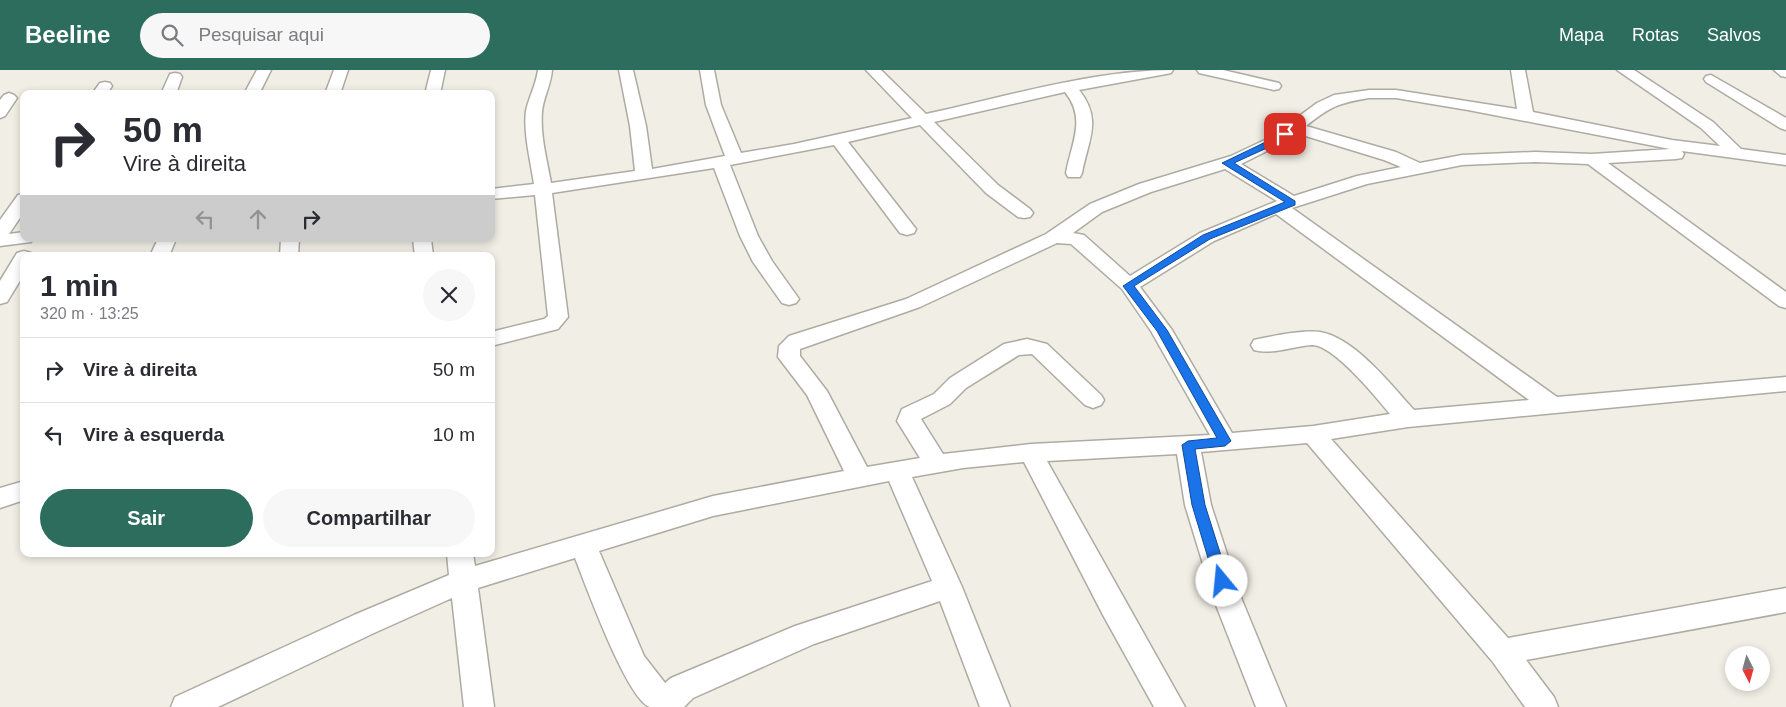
<!DOCTYPE html>
<html lang="pt">
<head>
<meta charset="utf-8">
<style>
  :root { --surface:#fff; --page:#f7f7f7; --text:#2b2b33; --muted:#7c7c81; --line:#e1e1e2; --accent:#2c6d5d }
  body { margin:0; font-family:Arial,sans-serif; background:var(--page); color:var(--text); height:100vh; display:flex; flex-direction:column; font-size:19px; white-space:nowrap }
  * { box-sizing:border-box; margin:0 }
  p { font-size:16px; color:var(--muted) }
  .icon { flex:none; width:28px; height:28px; fill:none; stroke:currentColor; stroke-width:2; stroke-linecap:round; stroke-linejoin:round }
  .map { position:relative; flex:1; overflow:hidden }
  .sheet { position:absolute; left:20px; top:182px; width:475px; height:305px; display:flex; flex-direction:column; background:var(--surface); border-radius:10px; box-shadow:0 2px 8px #0003 }
  .sheet>* { flex:none }
  .top-card { position:absolute; left:20px; top:20px; width:475px; height:152px; border-radius:10px; box-shadow:0 2px 8px #0003; background:#fff; color:var(--text); overflow:hidden }
  .needle { width:32px; rotate:174deg }
  .tools { position:absolute; left:1725px; top:576px; display:grid; gap:10px }
  .tools a { display:grid; place-items:center; width:45px; height:45px; border-radius:50%; background:var(--surface); box-shadow:0 2px 8px #0003; font-size:25px }
  .pin { position:absolute; display:grid; place-items:center; width:42px; height:42px; color:#fff; margin:-21px; border-radius:10px; box-shadow:0 2px 8px #0006 }
  .me { position:absolute; width:55px; margin:-28px; rotate:343deg; stroke-linejoin:round; filter:drop-shadow(0 0 4px #0008) }
  .turn { display:flex; align-items:center; gap:18px; height:105px; padding:0 20px; font-size:22px }
  .turn .icon { width:65px; height:65px; stroke-width:2.5 }
  .turn b { display:block; font-size:35px; line-height:42px }
  .lanes { display:flex; align-items:center; height:48px; padding:0 20px; background:#0003; justify-content:center; gap:25px; direction:ltr }
  .lanes .off { opacity:.35 }
  .round { display:grid; place-items:center; flex:none; width:52px; height:52px; border-radius:26px; background:var(--page) }
  .head { display:flex; align-items:center; justify-content:space-between; height:85px; padding:0 20px }
  h1 { font-size:30px; font-weight:800; line-height:38px }
  .action { display:flex; gap:10px; margin-top:auto; padding:10px 20px }
  .action a { flex:1; height:58px; border-radius:30px; background:var(--accent); color:#fff; font-size:20px; font-weight:800; line-height:58px; text-align:center }
  .action a+a { background:var(--page); color:var(--text) }
  ul { padding:0; list-style:none }
  li { display:flex; align-items:center; gap:15px; height:65px; padding:0 20px; border-top:1px solid var(--line) }
  li div { flex:1 }
  li b { display:block; font-size:19px }
  li em { font-style:normal }
  header { display:flex; align-items:center; gap:30px; box-sizing:border-box; height:70px; padding:0 25px; background:var(--accent); color:#fff }
  header strong { font-size:24px }
  nav { display:flex; gap:28px; margin-inline-start:auto; font-size:18px }
  .search { width:350px; height:45px; background:var(--page); display:flex; align-items:center; gap:12px; box-sizing:border-box; padding:0 18px; border-radius:28px; color:var(--muted); font-size:19px }
  .map>svg:first-child { display:block }
  .lines { fill:none; stroke-linecap:round; stroke-linejoin:round }
  .street-casing { stroke:#aeaba3; stroke-width:3 }
  .street { fill:#fff; fill-rule:evenodd }
  .route { fill:#1a73e8; stroke:#114b97 }
</style>
</head>
<body>
<header>
<strong>Beeline</strong>
<div class="search"><svg class="icon" aria-label="search" viewBox="0 0 24 24"><circle cx="10" cy="10" r="6"/><path d="M15 15l6 6"/></svg>Pesquisar aqui</div>
<nav><a>Mapa</a><a>Rotas</a><a>Salvos</a></nav>
</header>
<div class="map">
<svg width="1786" height="637" viewBox="0 0 1786 637">
  <rect width="100%" height="100%" fill="#f1eee5"/>
  <g class="lines">
    <defs>
      <g id="street">
        <polygon points="257,0 271,0 259,24 244,24"/>
        <polygon points="334,0 348,0 340,24 325,24"/>
        <polygon points="431,0 445,0 440,24 425,24"/>
        <path d="M538,0H552C551,15 543,28 542,42C540,65 547,90 551,113L635,101L630,56L619,0H633L646,56L652,99L725,86L706,35L700,0H714L721,35L741,83L794,74L912,48L866,0H881L926,44C1006,27 1092,0 1173,0L1171,3L1166,4L1079,20C1103,50 1088,70 1082,103L1080,107H1068L1066,103C1071,74 1087,49 1065,22L934,52L998,115L1030,139L1033,143L1030,147L1024,148L1018,147L986,123L920,55L848,72L916,159L914,163L907,165L900,163L834,75L730,95L758,166L772,191L799,229L796,233L789,235L782,233L753,192L740,166L714,98L552,123L568,247L558,259L491,276V262L544,249L548,246L535,125L491,129V119L534,114C531,93 523,62 526,41C529,27 536,15 538,0Z"/>
        <polygon points="1197,0 1223,0 1279,13 1281,16 1279,19 1274,20 1199,3"/>
        <path d="M1511,0H1525L1533,42L1672,70L1720,76L1701,58L1617,0H1634L1713,52L1741,79L1786,85V95L1682,81L1684,84L1682,88L1676,89L1608,93L1786,222V238L1779,236L1588,94L1535,92L1462,95L1367,114L1292,138L1557,327L1786,307V321L1408,357L1331,369L1508,568L1786,518V542L1526,590L1554,627L1558,637H1525L1492,591L1307,373L1201,382L1211,435L1242,530L1286,637H1256L1214,530L1185,435L1177,384L1047,391L1185,637H1154L1103,545L1024,392L963,398L912,407L962,517L1010,637H980L940,531L814,574L693,628L684,637C674,637 659,637 650,637C627,630 585,513 575,488L478,518L494,637H464L452,528L374,563L218,637H171L175,627L354,545L449,505L447,484H473L475,496L713,426L844,401L807,325L778,287L779,276L789,266L906,229L1046,164L1090,134L1139,114L1231,86L1271,67L1317,33L1334,25L1369,20H1396L1517,39ZM1369,28H1396L1468,40L1670,79L1592,84L1535,82L1462,85L1420,93L1396,82L1306,56C1330,37 1338,33 1369,28ZM1296,63L1384,90L1401,97L1357,106L1294,126L1241,94L1283,73ZM1225,99L1277,131L1200,163L1130,206L1084,165L1073,163L1102,142L1151,122ZM1276,144L1529,330L1414,340C1391,315 1355,268 1320,262C1302,260 1272,266 1254,270L1251,275L1254,280C1273,285 1293,276 1312,275C1334,275 1376,327 1390,344L1313,356L1232,363L1172,260L1140,217L1214,171ZM1057,173L1071,174L1122,219L1151,261L1210,365L1031,374L943,384L921,349L950,334L966,318L1019,285L1032,284L1085,335L1093,338L1101,335L1104,330L1101,325L1047,274L1027,269L1004,274L950,308L934,324L902,339L897,351L920,388L867,397L827,321L800,286V279L920,237ZM889,411L932,511L795,556L671,608L665,613L644,586L599,481L713,446Z"/>
        <polygon points="1774,0 1786,0 1786,7 1781,6"/>
        <polygon points="175,3 180,4 182,7 176,24 161,24 170,4"/>
        <polygon points="1711,5 1786,48 1786,60 1780,58 1706,12 1704,9 1706,6"/>
        <polygon points="105,12 110,13 112,16 107,24 92,24 100,13"/>
        <polygon points="9,23 14,25 17,28 5,46 0,48 0,30 4,25"/>
        <polygon points="24,124 24,142 9,164 24,162 24,169 33,169 31,172 0,176 0,150 18,125"/>
        <polygon points="158,169 176,169 169,186 150,186"/>
        <polygon points="281,169 299,169 298,186 280,186"/>
        <polygon points="413,169 431,169 433,186 415,186"/>
        <polygon points="24,181 31,183 33,186 24,186 24,204 7,232 0,234 0,211 17,183"/>
        <polygon points="24,411 24,430 0,438 0,418"/>
      </g>
    </defs>
    <use href="#street" class="street-casing"/>
    <use href="#street" class="street"/>
  </g>
  <polygon class="route" points="1282,62 1289,64 1280,72 1234,93 1295,131 1295,135 1210,169 1134,216 1167,260 1231,371 1225,376 1195,379 1205,435 1229,511 1227,515 1222,516 1217,515 1215,511 1192,435 1182,375 1188,371 1217,368 1157,261 1123,216 1203,165 1285,132 1222,93 1274,68"/>
</svg>
<div class="tools">
<a><svg class="needle" viewBox="-14 -14 28 28"><path d="M0-13l5 13h-10z" fill="#e53935"/><path d="M0 13l5-13h-10z" fill="#7c7c81"/></svg></a>
</div>
<div class="pin" style="left:1285px;top:64px;background:#d93025"><svg class="icon" aria-label="arrive" viewBox="0 0 24 24"><path d="M6 21V4h12l-3 4 3 4H6"/></svg></div>
<svg class="me" style="left:1222px;top:511px" viewBox="-20 -20 40 40"><circle r="19" fill="#fff"/><path d="M0-13L10 11 0 6-10 11z" fill="#1a73e8"/></svg>
<div class="top-card">
<div class="turn"><svg class="icon" aria-label="right" viewBox="0 0 24 24"><path d="M7 20v-9h11M14 6l5 5-5 5"/></svg><div><b>50 m</b>Vire à direita</div></div>
<div class="lanes"><svg class="icon off" aria-label="left" viewBox="0 0 24 24"><path d="M17 20v-9H6M10 6l-5 5 5 5"/></svg><svg class="icon off" aria-label="ahead" viewBox="0 0 24 24"><path d="M12 20V5M6 11l6-6 6 6"/></svg><svg class="icon" aria-label="right" viewBox="0 0 24 24"><path d="M7 20v-9h11M14 6l5 5-5 5"/></svg></div>
</div>
<section class="sheet">
<div class="head"><div><h1>1 min</h1><p>320 m · 13:25</p></div><a class="round"><svg class="icon" aria-label="close" viewBox="0 0 24 24"><path d="M6 6l12 12M18 6L6 18"/></svg></a></div>
<ul>
<li><svg class="icon" aria-label="right" viewBox="0 0 24 24"><path d="M7 20v-9h11M14 6l5 5-5 5"/></svg><div><b>Vire à direita</b></div><em>50 m</em></li>
<li><svg class="icon" aria-label="left" viewBox="0 0 24 24"><path d="M17 20v-9H6M10 6l-5 5 5 5"/></svg><div><b>Vire à esquerda</b></div><em>10 m</em></li>
</ul>
<div class="action"><a>Sair</a><a>Compartilhar</a></div>
</section>
</div>
</body>
</html>
